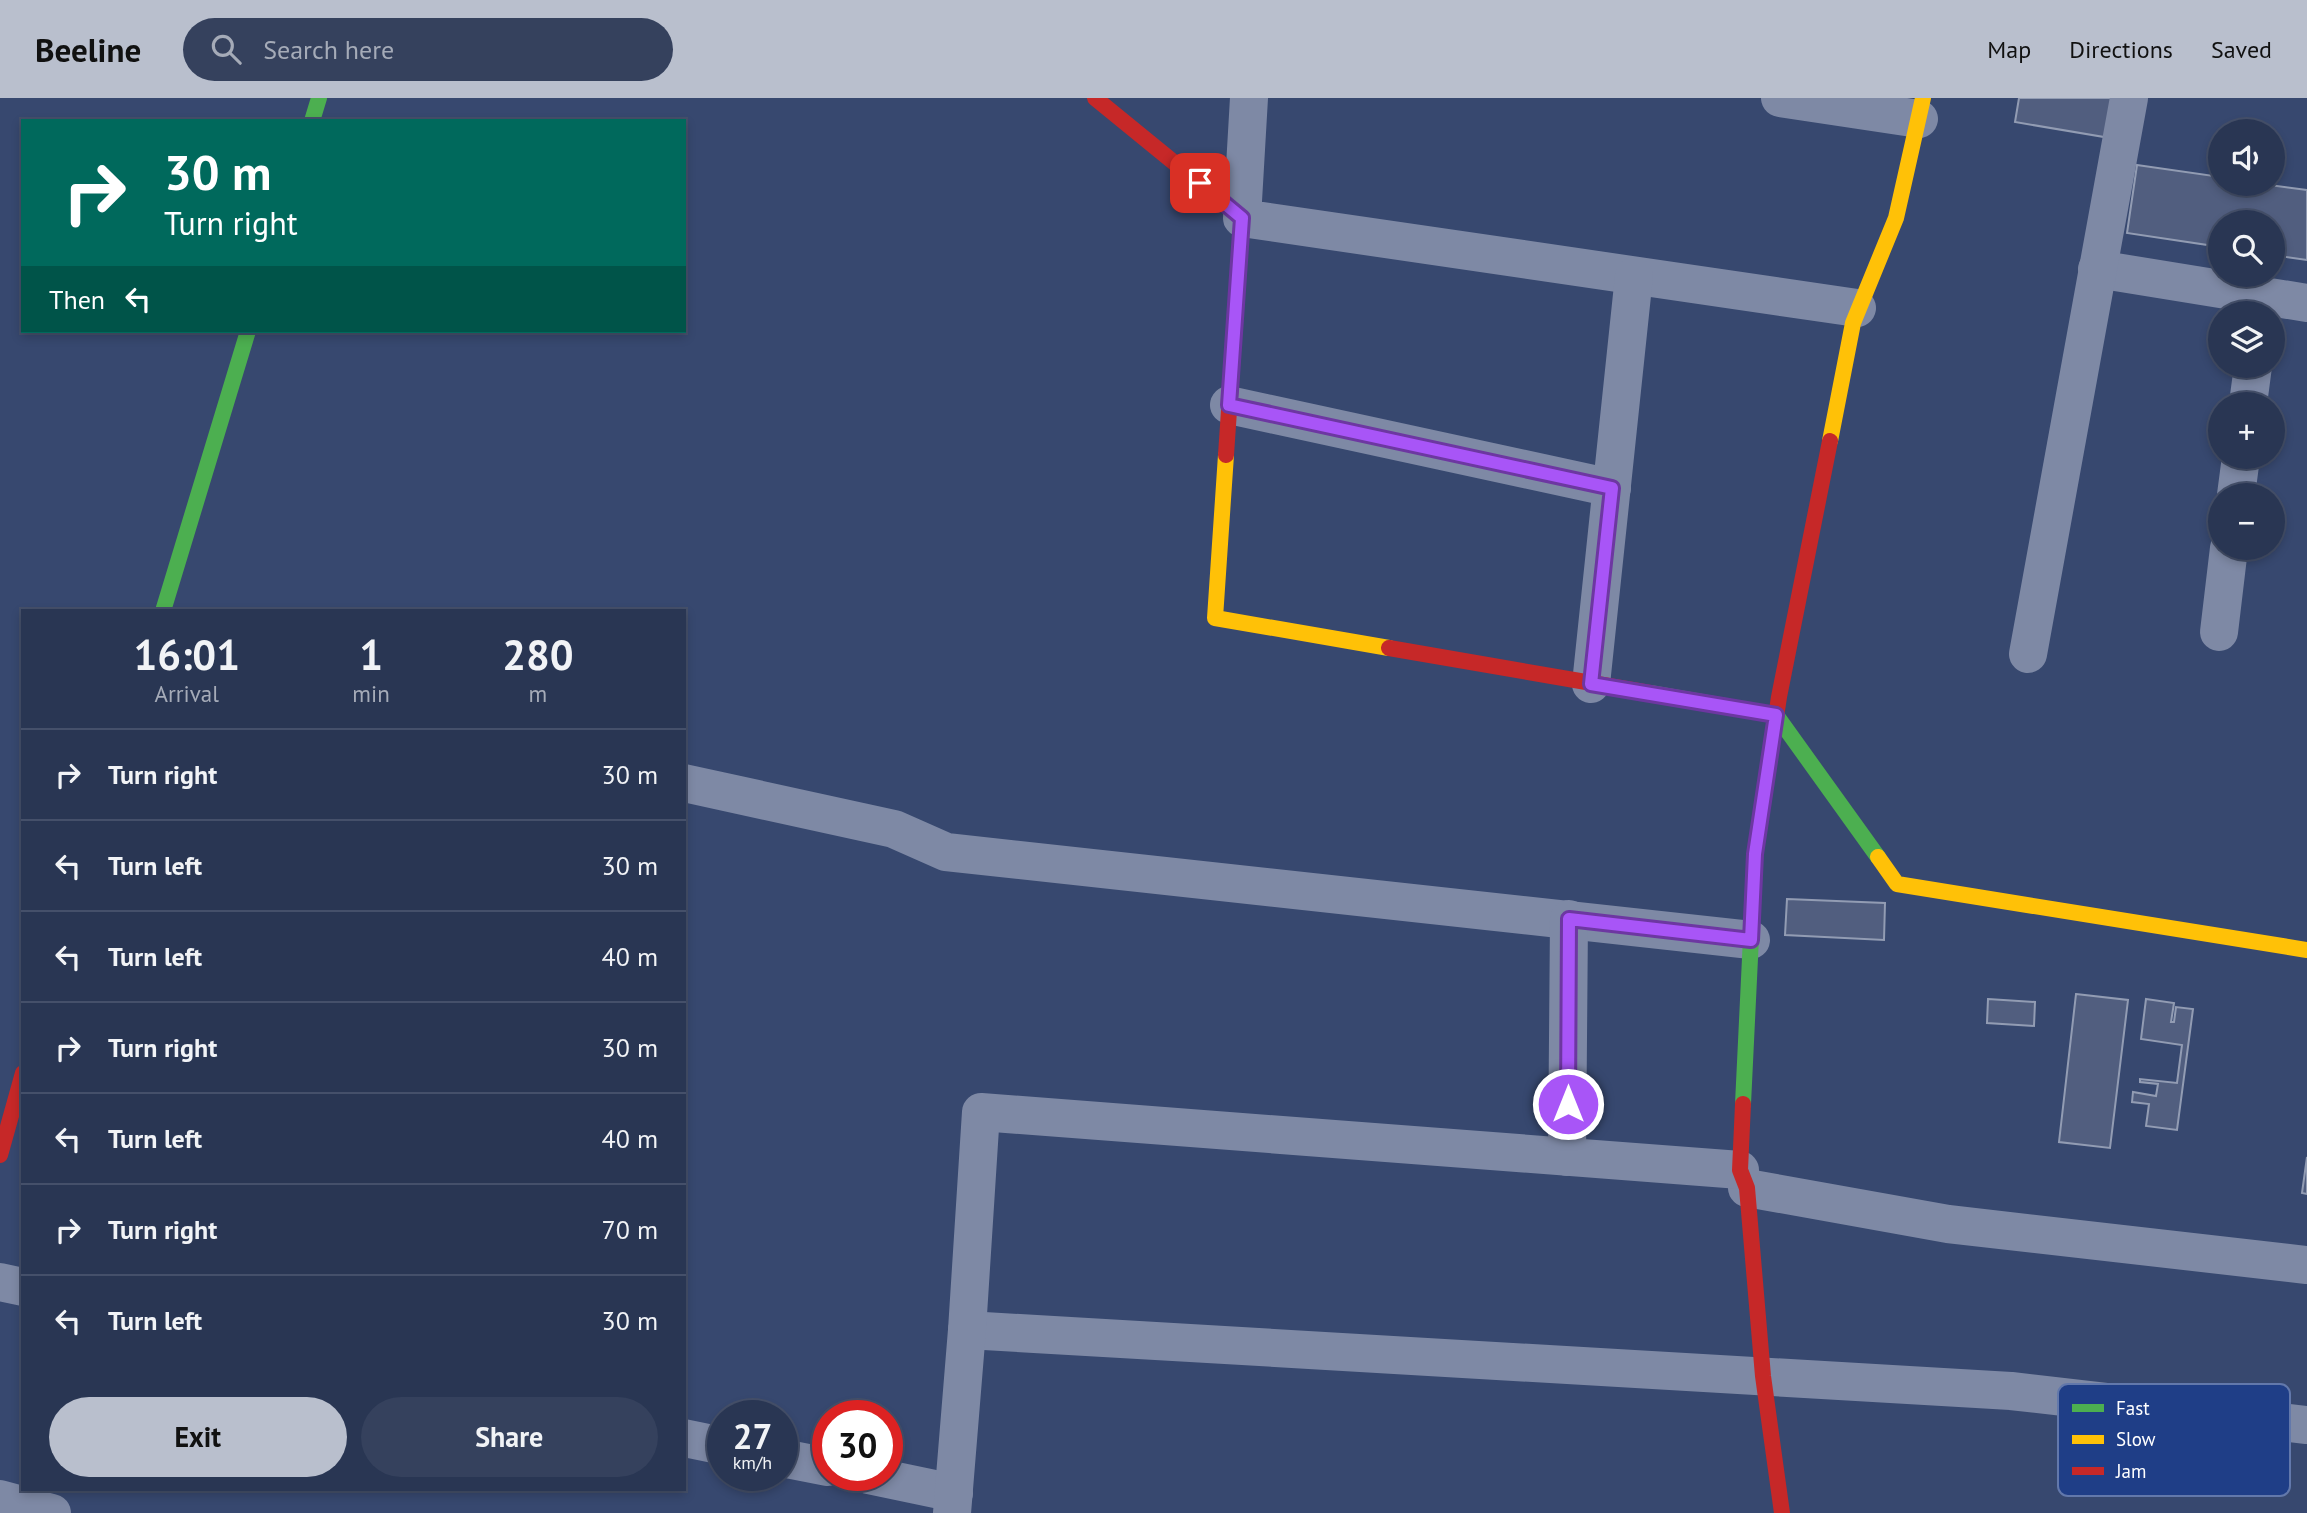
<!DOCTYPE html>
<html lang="en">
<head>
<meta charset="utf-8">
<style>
  :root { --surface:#293653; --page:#35415d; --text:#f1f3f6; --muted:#a5abb8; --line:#45506a; --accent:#b9bfcd }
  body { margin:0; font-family:"PT Sans",sans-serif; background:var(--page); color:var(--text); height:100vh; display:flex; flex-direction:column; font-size:26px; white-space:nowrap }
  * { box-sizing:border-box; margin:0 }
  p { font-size:23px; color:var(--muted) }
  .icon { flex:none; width:38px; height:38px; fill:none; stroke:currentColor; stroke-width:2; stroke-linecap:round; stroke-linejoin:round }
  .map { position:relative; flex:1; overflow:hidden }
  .sheet { position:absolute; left:21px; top:511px; width:665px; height:882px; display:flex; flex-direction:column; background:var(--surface); border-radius:0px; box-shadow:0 4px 10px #0003,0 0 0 2px var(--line) }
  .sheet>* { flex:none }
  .hud { position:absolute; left:21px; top:21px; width:665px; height:214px; border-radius:0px; box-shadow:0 4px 10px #0003,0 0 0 2px var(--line); background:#00695c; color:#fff; overflow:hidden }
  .buttons { position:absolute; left:2208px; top:21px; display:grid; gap:14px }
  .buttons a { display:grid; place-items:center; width:77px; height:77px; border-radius:50%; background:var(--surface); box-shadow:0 4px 10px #0003,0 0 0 2px var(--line); font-size:35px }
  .speed { position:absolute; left:707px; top:1302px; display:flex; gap:14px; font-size:35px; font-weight:700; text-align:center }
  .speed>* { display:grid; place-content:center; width:91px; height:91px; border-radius:50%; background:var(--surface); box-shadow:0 4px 10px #0003,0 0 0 2px var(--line); line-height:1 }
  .speed small { font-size:18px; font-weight:400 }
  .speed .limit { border:10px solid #d22; background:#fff; color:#111 }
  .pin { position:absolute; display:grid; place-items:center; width:60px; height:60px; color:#fff; margin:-30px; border-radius:14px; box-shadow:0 4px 10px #0006 }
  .me { position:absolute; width:77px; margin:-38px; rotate:0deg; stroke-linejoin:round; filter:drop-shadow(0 0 5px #0008) }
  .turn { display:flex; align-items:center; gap:24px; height:147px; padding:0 28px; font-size:32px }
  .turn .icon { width:91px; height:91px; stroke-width:2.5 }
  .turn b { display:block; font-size:49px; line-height:60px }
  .then { display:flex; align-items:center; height:66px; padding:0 28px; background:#0003; gap:14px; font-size:26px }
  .eta { display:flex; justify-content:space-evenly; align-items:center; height:119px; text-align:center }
  .eta b { font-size:42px; font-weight:700; line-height:49px }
  .cta { display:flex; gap:14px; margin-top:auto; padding:14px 28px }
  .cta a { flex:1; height:80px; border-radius:42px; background:var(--accent); color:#111; font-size:28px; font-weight:700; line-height:80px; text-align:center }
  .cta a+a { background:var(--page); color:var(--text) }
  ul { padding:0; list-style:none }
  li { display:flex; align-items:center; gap:21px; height:91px; padding:0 28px; border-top:2px solid var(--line) }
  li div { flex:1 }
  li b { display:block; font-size:26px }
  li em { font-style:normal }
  header { display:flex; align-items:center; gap:42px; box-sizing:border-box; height:98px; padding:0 35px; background:var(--accent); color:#111 }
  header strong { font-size:33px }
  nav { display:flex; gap:38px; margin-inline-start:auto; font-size:24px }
  .search { width:490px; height:63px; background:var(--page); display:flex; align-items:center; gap:18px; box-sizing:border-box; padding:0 24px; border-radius:38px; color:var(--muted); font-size:26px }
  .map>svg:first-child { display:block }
  .building { fill:#515e7f; stroke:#929cb3; stroke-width:2 }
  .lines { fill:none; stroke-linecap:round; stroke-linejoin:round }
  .street { stroke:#7e89a5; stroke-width:38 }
  .fast { stroke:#4caf50; stroke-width:16 }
  .slow { stroke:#ffc107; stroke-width:16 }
  .jam { stroke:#c62828; stroke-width:16 }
  .route-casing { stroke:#6d37a1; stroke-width:18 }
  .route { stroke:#a855f7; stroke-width:12 }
  .key { fill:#1f3e87; stroke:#6278ab; stroke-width:2 }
  .key-label { font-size:19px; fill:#fff }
</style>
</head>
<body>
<header>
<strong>Beeline</strong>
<div class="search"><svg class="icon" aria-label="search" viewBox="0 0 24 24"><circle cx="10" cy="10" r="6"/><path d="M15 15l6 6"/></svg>Search here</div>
<nav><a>Map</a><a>Directions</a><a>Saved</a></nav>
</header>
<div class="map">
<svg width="2307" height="1415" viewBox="0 0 2307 1415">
  <rect width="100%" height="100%" fill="#37486f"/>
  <g class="building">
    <polygon points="2019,0 2122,0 2116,41 2015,24"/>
    <polygon points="2137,67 2221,79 2221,86 2262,86 2307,92 2307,162 2273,157 2273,124 2221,124 2221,149 2127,135"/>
    <polygon points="1787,801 1885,805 1884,842 1785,837"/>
    <polygon points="2076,896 2128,902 2110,1050 2059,1044"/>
    <polygon points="1988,901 2035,904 2034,928 1987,925"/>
    <polygon points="2146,901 2174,905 2171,924 2174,924 2176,909 2193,911 2177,1032 2146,1028 2149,1006 2132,1004 2133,994 2156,998 2158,986 2140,984 2140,981 2177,985 2182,947 2141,941"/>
    <polygon points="2307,1059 2307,1096 2302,1095"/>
  </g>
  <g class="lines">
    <g class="street">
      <polyline points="1249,0 1242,120 1857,210"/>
      <polyline points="1780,0 1919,21"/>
      <polyline points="2097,171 2307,205"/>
      <polyline points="2248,306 2253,268"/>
      <polyline points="1229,307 1612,390"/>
      <polyline points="2236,397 2241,359"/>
      <polyline points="2219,534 2229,450"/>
      <polyline points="2028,556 2129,0"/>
      <polyline points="1591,586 1634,178"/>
      <polyline points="684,685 894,731 946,754 1751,842"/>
      <polyline points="1567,1059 1569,821"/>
      <polyline points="1747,1090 1948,1126 2307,1167"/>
      <polyline points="0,1184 23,1189"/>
      <polyline points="967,1232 2011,1293 2307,1327"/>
      <polyline points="684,1340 723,1348"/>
      <polyline points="782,1360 828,1369"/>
      <polyline points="868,1377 954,1395"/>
      <polyline points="0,1401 52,1415"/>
      <polyline points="952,1415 967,1232 981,1014 1740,1072"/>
    </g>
    <g class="fast">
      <polyline points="312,23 319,0"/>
      <polyline points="163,513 248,233"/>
      <polyline points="1650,595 1776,617 1878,759"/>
      <polyline points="1743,1006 1755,756 1765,691"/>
    </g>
    <g class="slow">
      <polyline points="1830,343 1853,225 1896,120 1923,0"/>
      <polyline points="1226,357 1215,520 1389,550"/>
      <polyline points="1878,759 1897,786 2307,852"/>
    </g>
    <g class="jam">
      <polyline points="1095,0 1242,120 1226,357"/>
      <polyline points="1389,550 1650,595"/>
      <polyline points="1765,691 1779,599 1830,343"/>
      <polyline points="1743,1006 1740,1072 1747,1090 1763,1278 1782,1415"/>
      <polyline points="0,1057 23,975"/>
    </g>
  </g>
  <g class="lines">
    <defs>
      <polyline id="route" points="1200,85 1242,120 1229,307 1612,390 1591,586 1776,617 1755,756 1751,842 1569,821 1568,1006"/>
    </defs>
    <use href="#route" class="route-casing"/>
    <use href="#route" class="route"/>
  </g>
  <rect x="2058" y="1286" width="232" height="112" rx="10" class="key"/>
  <rect x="2072" y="1306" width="32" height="8" fill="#4caf50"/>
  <rect x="2072" y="1337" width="32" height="9" fill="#ffc107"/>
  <rect x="2072" y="1369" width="32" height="8" fill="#c62828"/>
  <g class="key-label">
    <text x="2116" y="1317">Fast</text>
    <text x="2116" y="1348">Slow</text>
    <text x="2116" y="1380">Jam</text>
  </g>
</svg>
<div class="buttons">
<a><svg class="icon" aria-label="sound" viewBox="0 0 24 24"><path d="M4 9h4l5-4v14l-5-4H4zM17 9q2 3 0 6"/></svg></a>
<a><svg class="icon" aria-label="search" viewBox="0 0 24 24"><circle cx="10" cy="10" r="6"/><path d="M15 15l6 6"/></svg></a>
<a><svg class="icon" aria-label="layers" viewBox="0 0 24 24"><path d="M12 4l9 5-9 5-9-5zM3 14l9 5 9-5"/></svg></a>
<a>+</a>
<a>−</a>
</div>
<div class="speed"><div>27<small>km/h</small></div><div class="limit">30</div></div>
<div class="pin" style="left:1200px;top:85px;background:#d93025"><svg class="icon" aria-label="arrive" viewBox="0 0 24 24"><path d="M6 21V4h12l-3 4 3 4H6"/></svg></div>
<svg class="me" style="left:1568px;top:1006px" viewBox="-20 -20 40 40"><circle r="17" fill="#a855f7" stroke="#fff" stroke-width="3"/><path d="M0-11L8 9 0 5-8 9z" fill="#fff"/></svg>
<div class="hud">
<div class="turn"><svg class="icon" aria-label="right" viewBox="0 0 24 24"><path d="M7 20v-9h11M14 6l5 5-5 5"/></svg><div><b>30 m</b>Turn right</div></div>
<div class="then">Then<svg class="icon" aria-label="left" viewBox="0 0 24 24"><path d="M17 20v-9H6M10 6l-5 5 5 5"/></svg></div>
</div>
<section class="sheet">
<div class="eta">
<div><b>16:01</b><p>Arrival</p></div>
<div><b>1</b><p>min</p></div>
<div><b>280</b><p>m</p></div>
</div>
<ul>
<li><svg class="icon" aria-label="right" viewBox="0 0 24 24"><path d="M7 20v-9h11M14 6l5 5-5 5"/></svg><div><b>Turn right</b></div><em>30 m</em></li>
<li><svg class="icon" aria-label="left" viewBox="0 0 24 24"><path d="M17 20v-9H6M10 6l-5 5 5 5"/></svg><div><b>Turn left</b></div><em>30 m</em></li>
<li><svg class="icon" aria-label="left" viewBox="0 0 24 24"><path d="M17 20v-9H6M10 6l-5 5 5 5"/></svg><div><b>Turn left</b></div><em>40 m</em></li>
<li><svg class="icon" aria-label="right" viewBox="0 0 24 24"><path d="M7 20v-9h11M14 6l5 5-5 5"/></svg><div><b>Turn right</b></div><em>30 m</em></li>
<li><svg class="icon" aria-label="left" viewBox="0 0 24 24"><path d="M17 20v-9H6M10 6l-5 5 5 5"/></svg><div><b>Turn left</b></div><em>40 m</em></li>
<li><svg class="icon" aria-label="right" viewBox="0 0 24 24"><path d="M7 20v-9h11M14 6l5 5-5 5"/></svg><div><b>Turn right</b></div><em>70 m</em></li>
<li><svg class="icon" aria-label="left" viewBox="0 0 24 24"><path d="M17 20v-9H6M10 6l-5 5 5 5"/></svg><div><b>Turn left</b></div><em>30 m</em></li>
</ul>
<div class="cta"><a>Exit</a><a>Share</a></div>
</section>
</div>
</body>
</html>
